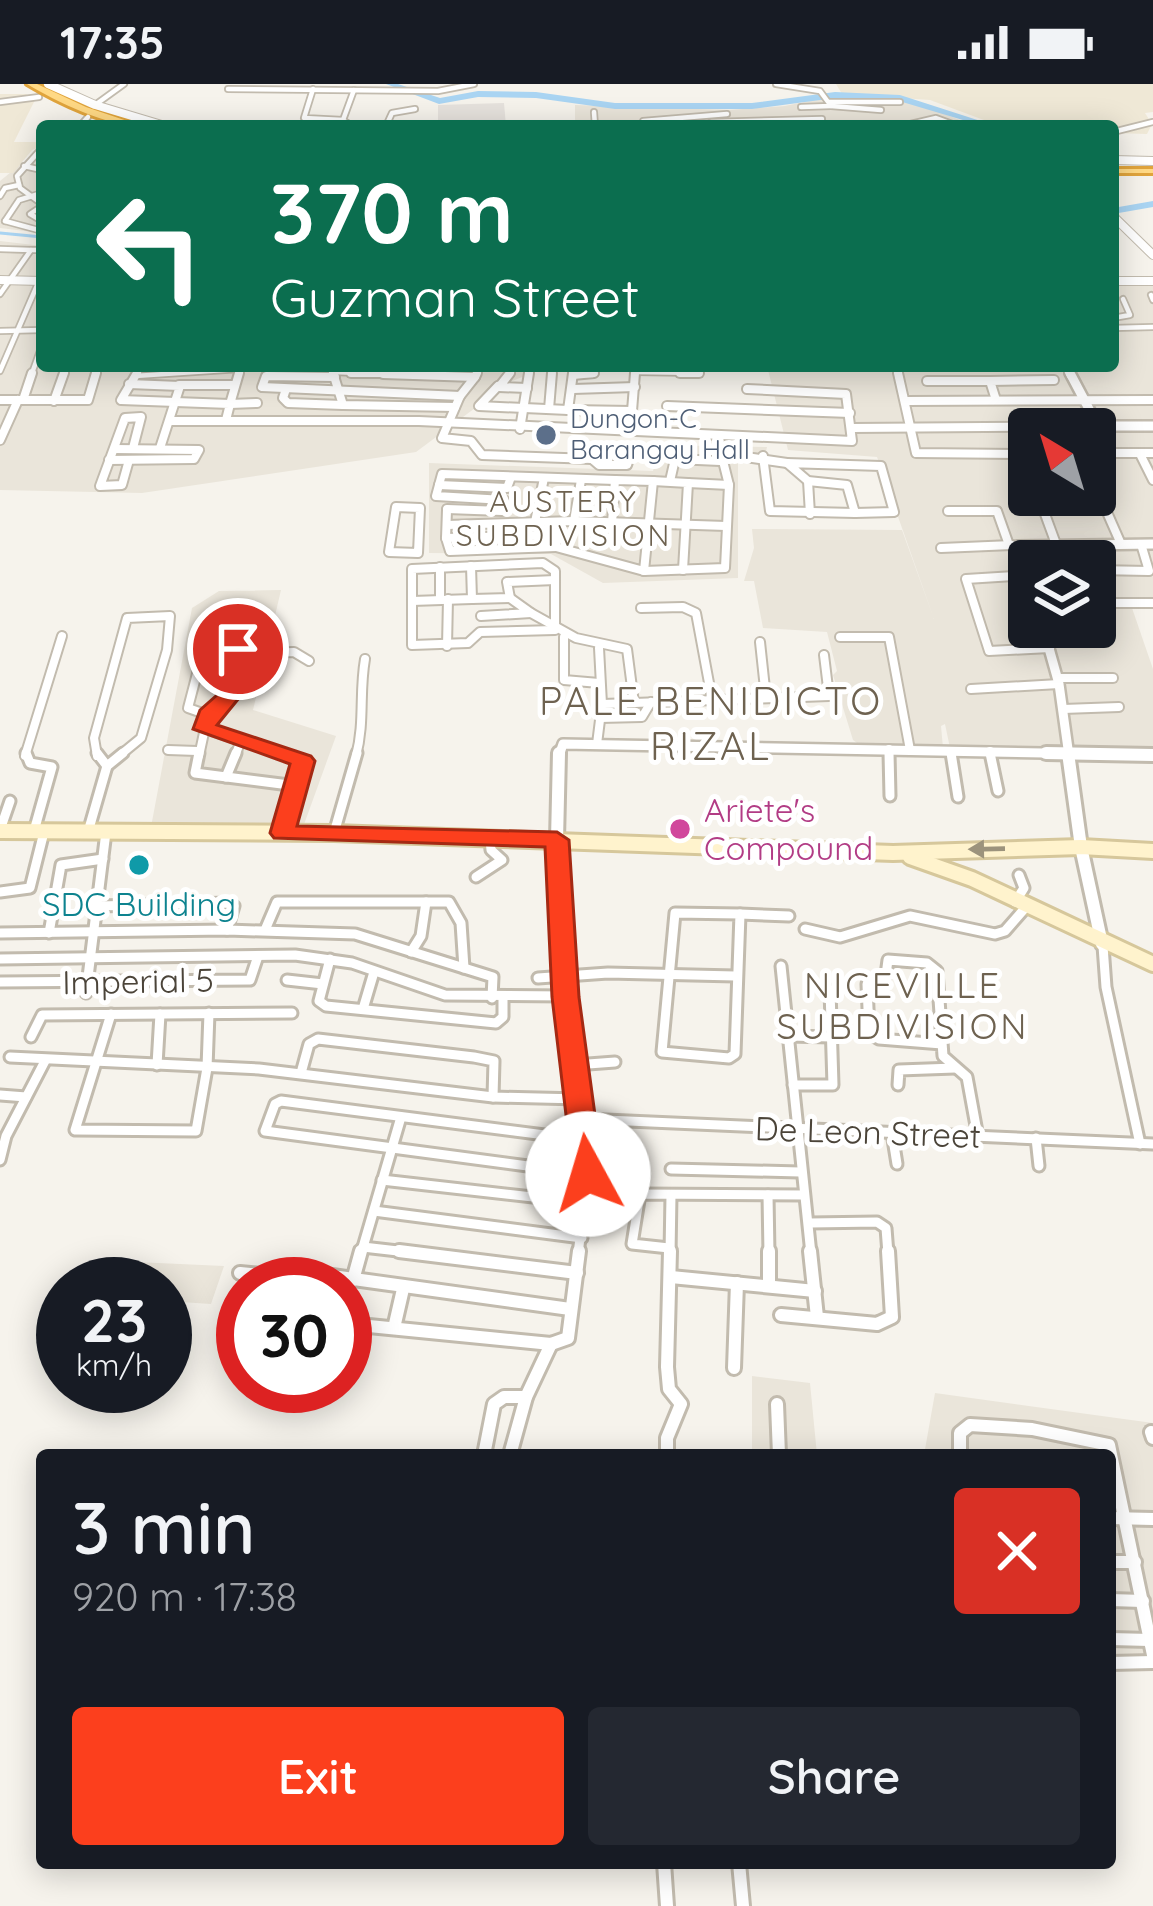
<!DOCTYPE html>
<html lang="en">
<head>
<meta charset="utf-8">
<style>
  :root { --surface:#171b24; --page:#242831; --text:#f1f3f6; --muted:#9ea1a6; --accent:#fc3f1d }
  body { margin:0; font-family:Quicksand,sans-serif; background:var(--page); color:var(--text); height:100vh; display:flex; flex-direction:column; font-size:45px; white-space:nowrap }
  * { box-sizing:border-box; margin:0 }
  p { font-size:39px; color:var(--muted) }
  .icon { flex:none; width:66px; height:66px; fill:none; stroke:currentColor; stroke-width:2; stroke-linecap:round; stroke-linejoin:round }
  .map { position:relative; flex:1; overflow:hidden }
  .drawer { position:absolute; left:36px; top:1365px; width:1080px; height:420px; display:flex; flex-direction:column; background:var(--surface); border-radius:12px; box-shadow:0 6px 30px #0003 }
  .drawer>* { flex:none }
  .hud { position:absolute; left:36px; top:36px; width:1083px; height:252px; border-radius:12px; box-shadow:0 6px 30px #0003; background:#0b6e4f; color:#fff; overflow:hidden }
  .needle { width:78px; rotate:322deg }
  .fabs { position:absolute; left:1008px; top:324px; display:grid; gap:24px }
  .fabs a { display:grid; place-items:center; width:108px; height:108px; border-radius:12px; background:var(--surface); box-shadow:0 6px 30px #0003; font-size:60px }
  .speed { position:absolute; left:36px; top:1173px; display:flex; gap:24px; font-size:60px; font-weight:700; text-align:center }
  .speed>* { display:grid; place-content:center; width:156px; height:156px; border-radius:50%; background:var(--surface); box-shadow:0 6px 30px #0003; line-height:1 }
  .speed small { font-size:30px; font-weight:400 }
  .speed .limit { border:18px solid #d22; background:#fff; color:#111 }
  .pin { position:absolute; display:grid; place-items:center; width:102px; height:102px; color:#fff; margin:-51px; border:6px solid #fff; border-radius:50%; box-shadow:0 3px 12px #0007 }
  .me { position:absolute; width:132px; margin:-66px; rotate:354deg; stroke-linejoin:round; filter:drop-shadow(0 0 9px #0008) }
  .turn { display:flex; align-items:center; gap:42px; height:252px; padding:0 36px; font-size:54px }
  .turn .icon { width:156px; height:156px; stroke-width:2.5 }
  .turn b { display:block; font-size:84px; line-height:102px }
  .round { display:grid; place-items:center; flex:none; width:126px; height:126px; border-radius:12px; background:var(--page) }
  .summary { display:flex; align-items:center; justify-content:space-between; height:204px; padding:0 36px }
  h1 { font-size:72px; font-weight:600; line-height:90px }
  .primary-button { display:flex; gap:24px; margin-top:auto; padding:24px 36px }
  .primary-button a { flex:1; height:138px; border-radius:12px; background:var(--accent); color:#fff; font-size:48px; font-weight:600; line-height:138px; text-align:center }
  .primary-button a+a { background:var(--page); color:var(--text) }
  .status { display:flex; justify-content:space-between; align-items:center; height:84px; padding:0 60px; background:var(--surface); direction:ltr }
  .status svg { height:33px; fill:currentColor }
  .map>svg:first-child { display:block }
  .residential { fill:#eae5da; fill-rule:evenodd }
  .industrial { fill:#e6e2dd }
  .education { fill:#efe8d6 }
  .lines { fill:none; stroke-linecap:round; stroke-linejoin:round }
  .stream { stroke:#a9d4f2; stroke-width:3 }
  .river { fill:#a9d4f2; fill-rule:evenodd }
  .minor-far3-casing { stroke:#c2bbae; stroke-width:8 }
  .minor-far2-casing { stroke:#c2bbae; stroke-width:12 }
  .minor-far1-casing { stroke:#c2bbae; stroke-width:15 }
  .minor-casing { stroke:#c2bbae; stroke-width:18 }
  .tertiary-far2-casing { stroke:#c2bbae; stroke-width:10 }
  .tertiary-far1-casing { stroke:#c2bbae; stroke-width:14 }
  .tertiary-casing { stroke:#c2bbae; stroke-width:18 }
  .secondary-casing { stroke:#d6c79b; stroke-width:20 }
  .trunk-casing { stroke:#e0a43c; stroke-width:6 }
  .minor-far3 { stroke:#fff; stroke-width:4.5 }
  .minor-far2 { stroke:#fff; stroke-width:8 }
  .minor-far1 { stroke:#fff; stroke-width:9 }
  .minor { stroke:#fff; stroke-width:12 }
  .tertiary-far2 { stroke:#fff; stroke-width:8 }
  .tertiary-far1 { stroke:#fff; stroke-width:9 }
  .tertiary { stroke:#fff; stroke-width:12 }
  .secondary { stroke:#fff3cd; stroke-width:14 }
  .trunk { fill:#ffd985; fill-rule:evenodd }
  .oneway { fill:#9c937c }
  .route { fill:#fc3f1d; stroke:#a42913; stroke-width:3 }
  .service-dot { fill:#5c6f8a; stroke:#fff; stroke-width:4.5 }
  .hotel-dot { fill:#d1479c; stroke:#fff; stroke-width:4.5 }
  .culture-dot { fill:#0f9aa8; stroke:#fff; stroke-width:4.5 }
  .labels { text-anchor:middle; stroke-width:10; stroke-linejoin:round; paint-order:stroke }
  .far-service-label { font-size:27px; fill:#4e5e75; stroke:#fff; text-anchor:start }
  .far-neighbourhood-label { font-size:30px; letter-spacing:3px; fill:#6e6250; stroke:#fff }
  .hotel-label { font-size:33px; fill:#b23c85; stroke:#fff; text-anchor:start }
  .culture-label { font-size:33px; fill:#0d838f; stroke:#fff }
  .street-label { font-size:33px; fill:#4b4439; stroke:#fff }
  .neighbourhood-label { font-size:36px; letter-spacing:3px; fill:#6e6250; stroke:#fff }
  .quarter-label { font-size:39px; letter-spacing:3px; fill:#6e6250; stroke:#fff }
</style>
</head>
<body>
<div class="status"><b>17:35</b><svg viewBox="0 0 49 12"><path d="M0 12V9h3v3zM5 12V6h3v6zM10 12V3h3v9zM15 12V0h3v12zM26 1h20v11H26zM47 4h2v5h-2z"/></svg></div>
<div class="map">
<svg width="1153" height="1822" viewBox="0 0 1153 1822">
  <rect width="100%" height="100%" fill="#f6f3ec"/>
  <g class="residential">
    <polygon points="832,12 910,17 976,42 576,42 575,35 575,21 729,26 785,22"/>
    <polygon points="42,63 42,149 0,144 0,97"/>
    <polygon points="0,157 42,162 42,282 549,282 510,298 416,368 142,409 0,406"/>
    <path d="M1113,195H1153V524H1132L1153,585V664H950L945,640L941,642L943,664H864L853,656L833,591L837,587L827,548L763,544L754,497H744L754,464L752,445L902,446L934,535L877,373L788,366L767,282H1113ZM1029,345H1095V411H1029ZM1029,477H1095V543H1029Z"/>
    <polygon points="660,361 767,363 764,377 738,379 738,494 603,499 551,470 429,469 429,379 653,387"/>
    <polygon points="281,506 253,626 336,652 302,746 151,743 192,524 219,507"/>
    <polygon points="136,1178 224,1182 211,1220 165,1217 165,1200 124,1200"/>
    <polygon points="752,1292 810,1299 817,1371 752,1371"/>
    <polygon points="935,1309 1153,1339 1153,1585 1110,1583 1110,1371 924,1371"/>
  </g>
  <polygon class="industrial" points="504,19 506,42 438,42 438,21"/>
  <g class="education">
    <polygon points="836,0 1153,0 1153,28 1145,29 1152,40 1147,50 1113,49 1113,42 1000,42 930,16 842,10"/>
    <polygon points="0,10 26,10 35,16 14,58 42,58 42,62 32,66 13,89 0,89"/>
  </g>
  <g class="lines">
    <polyline class="stream" points="0,149 42,153"/>
    <g class="river">
      <polygon points="386,0 398,0 440,14 478,7 536,8 615,19 752,19 835,8 900,11 996,42 983,42 899,17 835,14 752,25 615,25 536,14 478,13 439,20"/>
      <polygon points="1153,117 1153,123 1113,130 1113,124"/>
    </g>
    <defs>
      <g id="minor-far3">
        <polyline points="776,0 820,7 831,22 801,23"/>
        <polyline points="228,5 438,7 474,0"/>
        <polyline points="313,5 304,34 343,36"/>
        <polyline points="0,18 39,13"/>
        <polyline points="829,18 900,18"/>
        <polyline points="95,21 124,0"/>
        <polyline points="831,22 881,26"/>
        <polyline points="594,28 595,42"/>
        <polyline points="711,38 822,35"/>
        <polyline points="80,42 88,33"/>
        <polyline points="352,42 343,36 354,6"/>
        <polyline points="386,42 392,29 415,25"/>
        <polyline points="642,42 643,37 727,30"/>
        <polyline points="902,42 936,34 958,42"/>
        <polyline points="1113,48 1153,38"/>
        <polyline points="42,64 17,92 20,104 42,120"/>
        <polyline points="24,82 42,86"/>
        <polyline points="0,112 5,104 19,101"/>
        <polyline points="42,122 30,130 42,137"/>
        <polyline points="5,137 19,116 42,109"/>
        <polyline points="5,137 42,147"/>
        <polyline points="0,165 31,166"/>
        <polyline points="0,210 31,166 42,166"/>
        <polyline points="1151,211 1153,216"/>
        <polyline points="1113,234 1130,231 1123,215"/>
        <polyline points="1113,244 1153,243"/>
        <polyline points="0,247 42,246"/>
        <polyline points="331,282 334,292"/>
        <polyline points="509,282 509,292"/>
        <polyline points="896,282 898,292"/>
        <polyline points="0,287 42,190"/>
        <polyline points="334,288 383,290 400,282"/>
        <polyline points="636,288 699,289"/>
        <polyline points="383,290 435,292"/>
        <polyline points="573,291 593,291 595,282"/>
        <polyline points="31,292 42,261"/>
        <polyline points="63,292 66,282"/>
        <polyline points="95,292 98,282"/>
        <polyline points="135,292 240,285"/>
        <polyline points="238,292 241,282"/>
        <polyline points="475,292 479,282"/>
        <polyline points="528,292 530,282"/>
        <polyline points="551,292 552,282"/>
        <polyline points="573,292 574,282"/>
        <polyline points="635,292 636,282"/>
      </g>
      <g id="minor-far2">
        <polyline points="137,289 121,316 230,320 226,336"/>
        <polyline points="239,289 230,320 257,319"/>
        <polyline points="333,289 343,321 455,323"/>
        <polyline points="351,289 386,289"/>
        <polyline points="510,289 499,303 527,304"/>
        <polyline points="680,289 699,289"/>
        <polyline points="898,289 916,369 1029,370"/>
        <polyline points="383,290 475,293 477,289"/>
        <polyline points="573,291 594,289"/>
        <polyline points="335,293 266,292 262,303 460,312 475,293"/>
        <polyline points="927,297 990,297"/>
        <polyline points="129,300 180,302 160,364"/>
        <polyline points="179,301 235,301"/>
        <polyline points="498,302 479,322 568,326 573,289"/>
        <polyline points="286,305 283,314 288,319 343,321"/>
        <polyline points="573,305 635,303"/>
        <polyline points="460,312 442,354 471,357 482,371 592,375"/>
        <polyline points="0,316 88,316 96,289"/>
        <polyline points="23,316 32,289"/>
        <polyline points="996,316 990,297 1054,296"/>
        <polyline points="54,317 64,289"/>
        <polyline points="906,317 1153,316"/>
        <polyline points="667,322 850,329"/>
        <polyline points="549,325 552,289"/>
        <polyline points="568,326 632,327 635,289"/>
        <polyline points="170,337 419,337 852,357 846,310 747,305"/>
        <polyline points="852,344 1098,342"/>
        <polyline points="520,345 529,289"/>
        <polyline points="0,356 18,316"/>
        <polygon points="597,369 628,370 630,372 627,381 599,381 592,375"/>
        <polyline points="718,369 787,379"/>
        <polyline points="1095,369 1153,369"/>
        <polyline points="1140,370 1153,396"/>
        <polyline points="763,372 770,427 855,429"/>
        <polyline points="109,376 194,375 199,366 115,365"/>
        <polyline points="129,376 122,401 100,402 125,334 141,333 133,364"/>
        <polygon points="787,379 881,382 894,428 855,429 847,401 808,397"/>
        <polyline points="653,397 688,399 683,486"/>
        <polyline points="670,397 675,375 720,377"/>
        <polyline points="808,397 810,430"/>
        <polyline points="688,399 729,401"/>
        <polyline points="439,401 507,404 511,393"/>
        <polyline points="1095,401 1121,460"/>
        <polyline points="1038,411 1056,460"/>
        <polyline points="504,416 436,412 442,390 615,396"/>
        <polygon points="396,423 420,424 418,469 389,468"/>
        <polyline points="447,425 502,427"/>
        <polyline points="447,426 446,454 558,451"/>
        <polyline points="948,427 997,427 1009,461"/>
        <polyline points="574,437 581,396"/>
        <polyline points="535,438 544,394"/>
        <polyline points="559,438 556,463 644,487 653,397 615,396 612,439"/>
        <polyline points="447,441 574,437 726,442"/>
        <polyline points="446,454 450,467 556,463"/>
        <polyline points="941,464 1012,461"/>
        <polygon points="543,479 555,487 555,546 480,548 468,559 412,561 412,485"/>
        <polyline points="440,483 440,516"/>
        <polyline points="1095,486 1149,487 1141,460"/>
        <polyline points="644,487 725,484 729,401 717,353"/>
        <polyline points="1029,491 966,495 989,567 1050,564"/>
        <polyline points="472,515 510,514 507,498 555,496"/>
        <polyline points="412,517 472,515 471,482"/>
        <polygon points="220,524 249,525 226,610 208,631 188,624 213,528"/>
        <polyline points="641,524 683,523 696,529 712,615"/>
        <polyline points="531,529 576,554 627,565 634,619 829,612 824,571"/>
        <polyline points="481,532 531,529 510,514"/>
        <polyline points="1045,550 1105,551 1109,544 1101,519 1153,519"/>
        <polyline points="564,553 564,596 599,599"/>
        <polyline points="840,553 889,553 910,666"/>
        <polyline points="760,558 766,614"/>
        <polyline points="447,562 448,515"/>
        <polyline points="235,570 294,568 309,577"/>
        <polyline points="1058,594 1113,594"/>
        <polyline points="971,605 1059,600"/>
        <polyline points="602,620 634,619"/>
        <polyline points="1063,625 1119,623"/>
        <polyline points="600,634 642,633 651,618"/>
        <polyline points="205,645 288,672"/>
        <polyline points="597,660 602,620 599,564"/>
        <polyline points="889,665 889,672"/>
        <polyline points="168,666 197,667"/>
        <polyline points="951,667 952,672"/>
        <polyline points="990,667 991,672"/>
        <polyline points="25,672 62,552"/>
        <polyline points="97,672 94,654 127,534 170,532 167,566 141,654 119,672"/>
        <polyline points="199,672 205,644"/>
        <polyline points="235,672 240,659"/>
        <path d="M356,672C365,638 359,609 365,575"/>
      </g>
      <g id="minor-far1">
        <polyline points="26,669 30,679 52,683 34,747"/>
        <polyline points="97,669 107,682"/>
        <polyline points="199,669 195,689 297,702"/>
        <polyline points="279,669 303,677 283,749"/>
        <polyline points="889,669 890,712"/>
        <polyline points="951,669 958,713"/>
        <polyline points="990,669 998,707"/>
        <polyline points="107,682 123,669"/>
        <polyline points="226,693 236,669"/>
        <polyline points="0,746 10,717"/>
        <polyline points="88,748 107,682"/>
        <polyline points="334,749 357,669"/>
        <polyline points="557,756 566,912 588,1090 578,1170"/>
        <polyline points="476,793 502,776 491,766 490,755"/>
        <polyline points="0,808 30,804 44,748"/>
        <polyline points="1015,818 1024,804 1019,791"/>
        <polyline points="98,822 230,819 234,822 227,846"/>
        <polygon points="675,829 740,830 735,970 729,974 662,968"/>
        <polyline points="740,830 789,832"/>
        <polyline points="805,845 840,853 910,832 995,850 1005,847 1026,823"/>
        <polyline points="265,846 277,818 449,818 461,839 464,884"/>
        <polyline points="0,849 227,846 355,850 493,893 492,914"/>
        <polyline points="49,849 61,781 103,775"/>
        <polyline points="1103,862 1106,903 1140,1060"/>
        <polyline points="411,868 421,852 426,818"/>
        <polyline points="0,875 295,871 352,879 445,911 566,912"/>
        <polyline points="330,875 319,917 326,922 496,939 503,933 503,914"/>
        <polyline points="781,882 811,1170"/>
        <polyline points="538,894 608,889 735,892"/>
        <polyline points="287,896 323,900"/>
        <polyline points="0,898 250,896 258,872"/>
        <polyline points="86,909 106,748"/>
        <polyline points="363,925 374,888"/>
        <polyline points="111,930 75,1046 196,1047 207,984 209,929"/>
        <polyline points="787,952 832,953"/>
        <polyline points="31,953 42,931 292,929"/>
        <polyline points="942,960 879,955 869,949 867,900 886,891 888,876 927,879 937,887 943,972 967,993 978,1053"/>
        <polyline points="10,973 259,985 493,1013 580,1015"/>
        <polyline points="157,981 160,930"/>
        <polyline points="575,981 615,978"/>
        <polyline points="301,989 309,960 318,955 474,973 494,977 493,1013"/>
        <polyline points="793,1001 833,1001 830,906"/>
        <polyline points="898,1001 899,986 955,984"/>
        <polyline points="0,1011 26,1013"/>
        <polyline points="583,1035 1153,1060"/>
        <polyline points="892,1049 897,1080"/>
        <polyline points="1036,1054 1039,1082"/>
        <polyline points="584,1056 281,1017 275,1020 265,1047 588,1090"/>
        <polyline points="0,1076 6,1052 45,977"/>
        <polyline points="671,1085 800,1088"/>
        <polyline points="382,1096 586,1119"/>
        <polyline points="768,1111 769,1170"/>
        <polyline points="374,1127 582,1154"/>
        <polyline points="810,1139 877,1138 886,1144 888,1170"/>
        <polyline points="363,1163 424,1170"/>
        <polyline points="669,1164 632,1160 640,1110 804,1111"/>
        <polyline points="361,1170 401,1033"/>
        <polyline points="670,1170 671,1111"/>
      </g>
      <g id="minor">
        <polyline points="399,1167 577,1189"/>
        <polyline points="769,1167 769,1202"/>
        <polyline points="810,1167 817,1233"/>
        <polyline points="240,1189 319,1196 332,1192 570,1225"/>
        <polyline points="671,1193 815,1207"/>
        <polyline points="353,1196 361,1167"/>
        <polyline points="781,1231 877,1240 892,1233 888,1167"/>
        <polyline points="369,1242 551,1260 568,1254 579,1167"/>
        <polyline points="394,1244 403,1205"/>
        <polyline points="734,1284 737,1199"/>
        <polyline points="777,1320 779,1371"/>
        <polyline points="1151,1348 1153,1354"/>
        <polyline points="484,1371 494,1320 504,1313 526,1313"/>
        <polyline points="510,1371 526,1313 551,1260"/>
        <polyline points="667,1371 667,1354 681,1320 669,1305 667,1283 670,1167"/>
        <polyline points="960,1371 960,1349 970,1341 1032,1345 1109,1361 1153,1571"/>
        <polyline points="1110,1434 1153,1435"/>
        <polyline points="1110,1478 1135,1478"/>
        <polyline points="1110,1516 1143,1517"/>
        <polyline points="1110,1555 1150,1556"/>
        <polyline points="1110,1579 1153,1578"/>
        <polyline points="664,1779 667,1822"/>
        <polyline points="739,1779 743,1822"/>
      </g>
      <g id="tertiary-far2">
        <polyline points="48,0 95,21 165,42"/>
        <polyline points="1113,76 1153,77"/>
        <polyline points="1113,132 1153,171"/>
        <polyline points="0,196 42,197"/>
        <polyline points="1113,197 1153,197"/>
        <polyline points="1066,282 1071,292"/>
      </g>
      <g id="tertiary-far1">
        <polyline points="1070,289 1098,342 1153,342"/>
        <polyline points="1029,491 1017,462 1153,460"/>
        <polyline points="1043,543 1059,600 1069,672"/>
        <polyline points="559,672 563,660 1153,671"/>
      </g>
      <g id="tertiary">
        <polyline points="1046,669 1153,671"/>
        <polyline points="1068,669 1081,763 1102,860"/>
        <polyline points="557,756 559,669"/>
      </g>
      <g id="secondary">
        <polyline points="0,747 334,749 893,769 1081,763 1153,767"/>
        <polyline points="910,773 972,795 1153,880"/>
      </g>
      <g id="trunk">
        <path d="M27,0H37L86,23L142,42C106,42 57,18 27,0Z"/>
        <rect x="1113" y="85" width="40" height="4"/>
      </g>
    </defs>
    <use href="#minor-far3" class="minor-far3-casing"/>
    <use href="#minor-far2" class="minor-far2-casing"/>
    <use href="#minor-far1" class="minor-far1-casing"/>
    <use href="#minor" class="minor-casing"/>
    <use href="#tertiary-far2" class="tertiary-far2-casing"/>
    <use href="#tertiary-far1" class="tertiary-far1-casing"/>
    <use href="#tertiary" class="tertiary-casing"/>
    <use href="#secondary" class="secondary-casing"/>
    <use href="#trunk" class="trunk-casing"/>
    <use href="#minor-far3" class="minor-far3"/>
    <use href="#minor-far2" class="minor-far2"/>
    <use href="#minor-far1" class="minor-far1"/>
    <use href="#minor" class="minor"/>
    <use href="#tertiary-far2" class="tertiary-far2"/>
    <use href="#tertiary-far1" class="tertiary-far1"/>
    <use href="#tertiary" class="tertiary"/>
    <use href="#secondary" class="secondary"/>
    <use href="#trunk" class="trunk"/>
  </g>
  <defs><path id="oneway-solid" d="M-6-.8H1V-3.2L6.5 0L1 3.2V.8H-6Z" transform="scale(3)"/></defs>
  <use class="oneway" href="#oneway-solid" transform="translate(987 765) rotate(179)"/>
  <polygon class="route" points="238,558 249,565 239,614 217,641 311,672 315,677 297,742 557,748 569,756 579,913 603,1090 599,1097 577,1097 573,1090 552,913 545,763 274,754 270,749 290,680 193,645 200,626 217,611 227,565"/>
  <circle class="service-dot" cx="546" cy="351" r="12"/>
  <circle class="hotel-dot" cx="680" cy="745" r="12"/>
  <circle class="culture-dot" cx="139" cy="781" r="12"/>
  <g class="labels">
    <g class="far-service-label">
      <text x="570" y="344">Dungon-C<tspan x="570" dy="31">Barangay Hall</tspan></text>
    </g>
    <g class="far-neighbourhood-label">
      <text x="564" y="428">AUSTERY<tspan x="564" dy="34">SUBDIVISION</tspan></text>
    </g>
    <g class="hotel-label">
      <text x="704" y="738">Ariete's<tspan x="704" dy="38">Compound</tspan></text>
    </g>
    <g class="culture-label">
      <text x="139" y="832">SDC Building</text>
    </g>
    <g class="street-label">
      <text transform="translate(138 897) rotate(-1)" y="12">Imperial 5</text>
      <text transform="translate(868 1048) rotate(2)" y="12">De Leon Street</text>
    </g>
    <g class="neighbourhood-label">
      <text x="903" y="914">NICEVILLE<tspan x="903" dy="41">SUBDIVISION</tspan></text>
    </g>
    <g class="quarter-label">
      <text x="711" y="631">PALE BENIDICTO<tspan x="711" dy="45">RIZAL</tspan></text>
    </g>
  </g>
</svg>
<div class="fabs">
<a><svg class="needle" viewBox="-14 -14 28 28"><path d="M0-13l5 13h-10z" fill="#e53935"/><path d="M0 13l5-13h-10z" fill="#9ea1a6"/></svg></a>
<a><svg class="icon" aria-label="layers" viewBox="0 0 24 24"><path d="M12 4l9 5-9 5-9-5zM3 14l9 5 9-5"/></svg></a>
</div>
<div class="speed"><div>23<small>km/h</small></div><div class="limit">30</div></div>
<div class="pin" style="left:238px;top:565px;background:#d93025"><svg class="icon" aria-label="arrive" viewBox="0 0 24 24"><path d="M6 21V4h12l-3 4 3 4H6"/></svg></div>
<svg class="me" style="left:588px;top:1090px" viewBox="-20 -20 40 40"><circle r="19" fill="#fff"/><path d="M0-13L10 11 0 6-10 11z" fill="#fc3f1d"/></svg>
<div class="hud">
<div class="turn"><svg class="icon" aria-label="left" viewBox="0 0 24 24"><path d="M17 20v-9H6M10 6l-5 5 5 5"/></svg><div><b>370 m</b>Guzman Street</div></div>
</div>
<section class="drawer">
<div class="summary"><div><h1>3 min</h1><p>920 m · 17:38</p></div><a class="round" style="background:#d93025;color:#fff"><svg class="icon" aria-label="close" viewBox="0 0 24 24"><path d="M6 6l12 12M18 6L6 18"/></svg></a></div>
<div class="primary-button"><a>Exit</a><a>Share</a></div>
</section>
</div>
</body>
</html>
